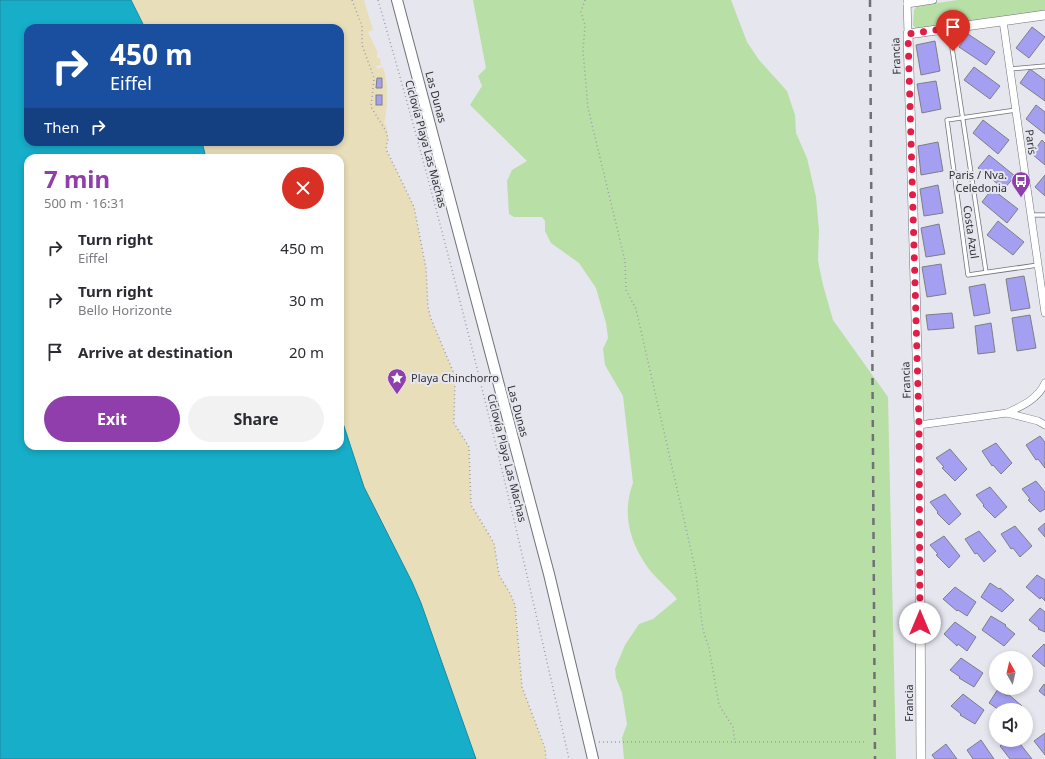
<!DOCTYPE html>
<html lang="en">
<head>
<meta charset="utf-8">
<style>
  :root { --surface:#fff; --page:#f2f2f3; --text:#2b2b33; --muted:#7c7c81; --accent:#903eac }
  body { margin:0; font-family:"Noto Sans",sans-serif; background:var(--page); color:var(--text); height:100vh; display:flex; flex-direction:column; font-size:15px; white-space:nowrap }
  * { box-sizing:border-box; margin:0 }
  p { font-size:13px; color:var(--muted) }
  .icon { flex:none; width:22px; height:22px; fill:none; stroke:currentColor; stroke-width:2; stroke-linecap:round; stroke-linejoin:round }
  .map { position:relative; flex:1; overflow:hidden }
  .details { position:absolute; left:24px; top:154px; width:320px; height:296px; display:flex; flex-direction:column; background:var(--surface); border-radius:12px; box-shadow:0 2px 6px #0003 }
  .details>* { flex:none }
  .guide { position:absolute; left:24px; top:24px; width:320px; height:122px; border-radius:12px; box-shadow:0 2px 6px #0003; background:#1a4fa0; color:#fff; overflow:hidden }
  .needle { width:26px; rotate:352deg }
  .controls { position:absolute; left:989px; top:651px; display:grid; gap:8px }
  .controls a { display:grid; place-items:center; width:44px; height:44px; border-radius:50%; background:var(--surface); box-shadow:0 2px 6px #0003; font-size:20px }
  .pin { position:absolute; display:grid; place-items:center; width:34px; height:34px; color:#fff; margin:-41px -17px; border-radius:50% 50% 50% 0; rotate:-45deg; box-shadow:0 0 4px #0007 }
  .pin .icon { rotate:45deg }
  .me { position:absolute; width:44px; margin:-22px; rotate:0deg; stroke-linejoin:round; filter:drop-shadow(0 0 3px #0008) }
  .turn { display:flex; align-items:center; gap:14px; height:84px; padding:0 20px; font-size:18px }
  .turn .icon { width:52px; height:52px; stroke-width:2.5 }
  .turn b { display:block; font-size:28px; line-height:34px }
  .then { display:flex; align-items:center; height:38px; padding:0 20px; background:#0003; gap:8px; font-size:15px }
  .round { display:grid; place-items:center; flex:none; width:42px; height:42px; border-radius:21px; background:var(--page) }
  .head { display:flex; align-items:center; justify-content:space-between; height:68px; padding:0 20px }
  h1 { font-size:24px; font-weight:700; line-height:30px; color:var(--accent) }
  .button { display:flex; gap:8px; margin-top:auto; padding:8px 20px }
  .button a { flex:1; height:46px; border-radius:24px; background:var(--accent); color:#fff; font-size:16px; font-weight:700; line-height:46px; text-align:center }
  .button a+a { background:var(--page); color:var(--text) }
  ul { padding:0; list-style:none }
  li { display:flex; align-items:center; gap:12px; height:52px; padding:0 20px }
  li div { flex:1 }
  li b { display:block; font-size:15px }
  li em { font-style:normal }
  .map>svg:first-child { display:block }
  .green { fill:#b8dfa5 }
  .sand { fill:#e8deb9 }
  .water { fill:#17aec9; stroke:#1f889d }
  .building { fill:#a59ff2; stroke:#7e7e86 }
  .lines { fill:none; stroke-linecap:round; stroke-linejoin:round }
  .service-casing { stroke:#717179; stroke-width:5 }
  .minor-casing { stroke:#717179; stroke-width:8 }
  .tertiary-casing { stroke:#717179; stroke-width:10 }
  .secondary-casing { stroke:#717179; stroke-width:12 }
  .path { stroke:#9f9fa6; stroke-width:1.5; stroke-dasharray:1 3; stroke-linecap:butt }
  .service { stroke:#fff; stroke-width:3.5 }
  .minor { stroke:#fff; stroke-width:7 }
  .tertiary { stroke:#fff; stroke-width:9 }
  .secondary { stroke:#fff; stroke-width:10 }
  .rail { stroke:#707075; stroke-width:2.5; stroke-dasharray:7 7; stroke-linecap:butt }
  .route { stroke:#e11d48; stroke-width:7; stroke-dasharray:0 12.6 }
  .labels { text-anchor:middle; stroke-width:4; stroke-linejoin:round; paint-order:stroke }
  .street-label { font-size:11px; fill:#313135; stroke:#e6e6ef }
  .poi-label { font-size:11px; fill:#313135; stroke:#e6e6ef; text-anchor:end }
</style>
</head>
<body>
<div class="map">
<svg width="1045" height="759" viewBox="0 0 1045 759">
  <rect width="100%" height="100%" fill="#e6e6ef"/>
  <g class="green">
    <path d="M473,0H731L747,42L759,60L787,91L795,115L796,133L807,158L816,197L819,230L818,261L823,285L833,320L888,397L896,759H624L622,738L627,724L622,693L616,678L615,669L625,645L639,624L653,619L677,599C667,587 654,577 646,565C629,540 622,512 633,483L623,396L605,365L603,349L608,338L606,323L596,288L579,263L551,243L545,231V221L542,217H514L509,214L507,181L512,170L527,161L470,105L482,86L478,76L486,68Z"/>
    <polygon points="958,0 1045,0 1045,12 917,30 913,25 914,10 917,6"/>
  </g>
  <path class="sand" d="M131,0H364L373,30L368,32L377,51V58H380L381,65L376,66L377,69L383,67C389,86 388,105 384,124L386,125L388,139L386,149L414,207L426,268L428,307L431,319L455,376L454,423L469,447L471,505L494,543L499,575L511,595L515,605L522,687L545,748L546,759H476L421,603L412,582L364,487L340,414V158H206L202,142H340V28H145Z"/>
  <polygon class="water" points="0,0 131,0 145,28 28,28 28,142 202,142 206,158 28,158 28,446 340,446 340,414 364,487 412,582 421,603 476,759 0,759"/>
  <g class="building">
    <polygon points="1032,27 1045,37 1029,58 1016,48"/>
    <polygon points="968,34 995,52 986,65 959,47"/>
    <polygon points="935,41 940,71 921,75 916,45"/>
    <polygon points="974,67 1000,86 990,99 964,80"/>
    <polygon points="1030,69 1045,80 1045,101 1020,83"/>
    <polygon points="377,78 382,78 382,88 376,88"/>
    <polygon points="936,81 941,109 922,113 917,84"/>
    <rect x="376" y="95" width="6" height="10"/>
    <polygon points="1036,105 1045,112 1045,134 1026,119"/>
    <polygon points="983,120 1009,140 998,154 973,133"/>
    <polygon points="1042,140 1045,143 1045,165 1032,154"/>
    <polygon points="938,142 943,171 921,175 918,146"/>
    <polygon points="989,155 1015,176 1004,189 978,168"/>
    <polygon points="1045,175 1045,196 1035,187"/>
    <polygon points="938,185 943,213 924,216 920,189"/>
    <polygon points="992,189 1018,209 1007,223 982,202"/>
    <polygon points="998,221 1024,242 1013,255 987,235"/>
    <polygon points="939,224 945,254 926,257 921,228"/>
    <polygon points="941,264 946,294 927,297 922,267"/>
    <polygon points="1024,276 1030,308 1011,311 1006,279"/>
    <polygon points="985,284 990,313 974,316 969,287"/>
    <polygon points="952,313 954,328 928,330 926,315"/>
    <polygon points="1030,315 1036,348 1017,351 1012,318"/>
    <polygon points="991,323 995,352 978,354 975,326"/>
    <polygon points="1040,436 1045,442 1045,468 1038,459 1036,460 1026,445"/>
    <polygon points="996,443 1012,463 1001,474 993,465 992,466 982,451"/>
    <polygon points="950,449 967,469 955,481 942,468 944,467 936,458"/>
    <polygon points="1036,481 1045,492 1045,509 1040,512 1028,500 1030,499 1022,489"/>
    <polygon points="990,487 1007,507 995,518 983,506 984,505 976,495"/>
    <polygon points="945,494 961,514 949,525 937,513 938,512 930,502"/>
    <polygon points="1045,523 1045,537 1038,529"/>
    <polygon points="1015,526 1032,546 1020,557 1013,548 1011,549 1001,534"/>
    <polygon points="979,531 996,551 984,562 977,553 975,554 965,539"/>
    <polygon points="944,536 960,556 949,568 936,555 938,554 930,545"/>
    <polygon points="1037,575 1045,580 1045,601 1041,597 1040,599 1026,587"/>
    <polygon points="990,583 999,589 1000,588 1014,600 1002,612 981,597"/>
    <polygon points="955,587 976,602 967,616 958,610 957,611 943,599"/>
    <polygon points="1040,608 1045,612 1045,632 1038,629 1039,628 1029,620"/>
    <polygon points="991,616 1006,625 1005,626 1015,634 1004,646 982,630"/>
    <polygon points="955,622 976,637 967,651 958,644 957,646 944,634"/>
    <polygon points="1044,644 1045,645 1045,667 1032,656"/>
    <polygon points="961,658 983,673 974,687 959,678 960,677 950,670"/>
    <polygon points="996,659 996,674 990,670"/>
    <polygon points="1044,684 1045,685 1045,696 1039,691"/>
    <polygon points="998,689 1007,696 1008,694 1022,706 1019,710 999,710 989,703"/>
    <polygon points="963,694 984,710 975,724 960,715 961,714 951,706"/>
    <polygon points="1045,733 1045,755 1034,741"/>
    <polygon points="981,740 994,759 973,759 967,750"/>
    <polygon points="1007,740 1017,740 1032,759 1010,759 1000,746"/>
    <polygon points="946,744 957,759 935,759 932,755"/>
  </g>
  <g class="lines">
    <defs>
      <g id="service">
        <polyline points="949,28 986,272"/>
        <polyline points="1010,69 1045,66"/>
        <polyline points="1016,110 947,120 968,275 1038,265"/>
        <polyline points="1031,215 1045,215"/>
      </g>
      <g id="minor">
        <polyline points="907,0 908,34"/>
        <polyline points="907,4 933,0"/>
        <polyline points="1003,21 1045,313"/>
        <path d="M1007,413C1022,406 1038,399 1045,383"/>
        <polyline points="919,425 1007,413 1038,421 1045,425"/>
      </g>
      <polyline id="tertiary" points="921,759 919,425 908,34 1045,15"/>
      <polyline id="secondary" points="397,0 549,574 593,759"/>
    </defs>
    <use href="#service" class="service-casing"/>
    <use href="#minor" class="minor-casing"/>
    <use href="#tertiary" class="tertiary-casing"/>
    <use href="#secondary" class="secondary-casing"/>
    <g class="path">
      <polyline points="352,0 362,26 362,45 374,78 371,107 386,131 388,139 386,149 414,207 426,268 428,307 431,319 455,376 454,423 469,447 471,505 494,543 499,575 511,595 515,605 522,687 545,748 546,759"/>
      <path d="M378,0C451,251 512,505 569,759"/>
      <polyline points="585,0 581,12 585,25 583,51 588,108 625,261 626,290 636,309 695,568 703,630 709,648 719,705 733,727 735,743"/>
      <polyline points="599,742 866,742"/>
    </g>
    <use href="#service" class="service"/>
    <use href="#minor" class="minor"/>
    <use href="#tertiary" class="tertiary"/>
    <use href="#secondary" class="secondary"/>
    <polyline class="rail" points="870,0 875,759"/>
  </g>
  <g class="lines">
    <polyline class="route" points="920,623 919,425 908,34 949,28 953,51"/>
  </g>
  <defs>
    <symbol id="bus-pin" viewBox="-11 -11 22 30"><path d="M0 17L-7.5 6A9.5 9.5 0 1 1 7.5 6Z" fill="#903eac" stroke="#e6e6ef"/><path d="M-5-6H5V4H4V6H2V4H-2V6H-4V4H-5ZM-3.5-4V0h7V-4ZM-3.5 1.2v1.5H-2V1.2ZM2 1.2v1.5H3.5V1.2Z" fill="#fff"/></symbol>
    <symbol id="sight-pin" viewBox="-11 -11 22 30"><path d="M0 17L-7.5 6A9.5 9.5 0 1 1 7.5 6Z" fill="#903eac" stroke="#e6e6ef"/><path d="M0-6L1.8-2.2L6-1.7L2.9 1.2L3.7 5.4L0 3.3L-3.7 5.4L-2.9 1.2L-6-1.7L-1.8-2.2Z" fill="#fff"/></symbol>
  </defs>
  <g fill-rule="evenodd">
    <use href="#bus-pin" x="1010" y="170" width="22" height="30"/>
    <use href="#sight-pin" x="386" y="367" width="22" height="30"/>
  </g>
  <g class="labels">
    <g class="street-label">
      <text transform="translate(896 56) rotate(-92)" y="4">Francia</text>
      <text transform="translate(436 97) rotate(75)" y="4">Las Dunas</text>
      <text transform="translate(1031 142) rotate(82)" y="4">París</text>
      <text transform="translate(426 144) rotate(75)" y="4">Ciclovía Playa Las Machas</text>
      <text transform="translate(971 232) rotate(82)" y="4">Costa Azul</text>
      <text transform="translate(906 380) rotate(-92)" y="4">Francia</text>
      <text transform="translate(518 411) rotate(75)" y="4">Las Dunas</text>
      <text transform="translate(507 458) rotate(76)" y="4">Ciclovía Playa Las Machas</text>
      <text transform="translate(909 703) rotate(-90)" y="4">Francia</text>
    </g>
    <g class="poi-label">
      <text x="1007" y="179">Paris / Nva.<tspan x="1007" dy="13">Celedonia</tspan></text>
      <text x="411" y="382" text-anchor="start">Playa Chinchorro</text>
    </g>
  </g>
</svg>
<div class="controls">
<a><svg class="needle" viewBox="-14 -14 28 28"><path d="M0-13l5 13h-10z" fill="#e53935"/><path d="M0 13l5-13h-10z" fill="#7c7c81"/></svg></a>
<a><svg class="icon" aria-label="sound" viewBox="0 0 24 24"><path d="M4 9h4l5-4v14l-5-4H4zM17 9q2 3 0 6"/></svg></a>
</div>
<div class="pin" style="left:953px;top:51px;background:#d93025"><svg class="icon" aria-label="arrive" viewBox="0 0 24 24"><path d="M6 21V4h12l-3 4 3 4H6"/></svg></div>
<svg class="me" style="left:920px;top:623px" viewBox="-20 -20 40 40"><circle r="19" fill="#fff"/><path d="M0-13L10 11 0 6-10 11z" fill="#e11d48"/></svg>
<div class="guide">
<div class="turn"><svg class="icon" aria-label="right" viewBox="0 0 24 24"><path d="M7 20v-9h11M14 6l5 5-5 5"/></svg><div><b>450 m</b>Eiffel</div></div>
<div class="then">Then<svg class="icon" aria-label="right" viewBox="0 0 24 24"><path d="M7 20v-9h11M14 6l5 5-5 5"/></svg></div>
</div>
<section class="details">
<div class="head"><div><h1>7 min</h1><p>500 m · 16:31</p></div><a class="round" style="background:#d93025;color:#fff"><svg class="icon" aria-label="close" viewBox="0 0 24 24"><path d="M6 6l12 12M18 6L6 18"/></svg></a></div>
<ul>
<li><svg class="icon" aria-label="right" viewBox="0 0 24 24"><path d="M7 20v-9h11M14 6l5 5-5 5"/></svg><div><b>Turn right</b><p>Eiffel</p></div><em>450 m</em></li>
<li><svg class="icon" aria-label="right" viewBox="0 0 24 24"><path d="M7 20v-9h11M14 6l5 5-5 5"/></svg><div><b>Turn right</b><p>Bello Horizonte</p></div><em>30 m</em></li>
<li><svg class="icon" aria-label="arrive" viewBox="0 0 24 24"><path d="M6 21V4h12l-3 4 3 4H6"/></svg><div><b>Arrive at destination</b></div><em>20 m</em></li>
</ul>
<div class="button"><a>Exit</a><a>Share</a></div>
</section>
</div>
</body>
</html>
